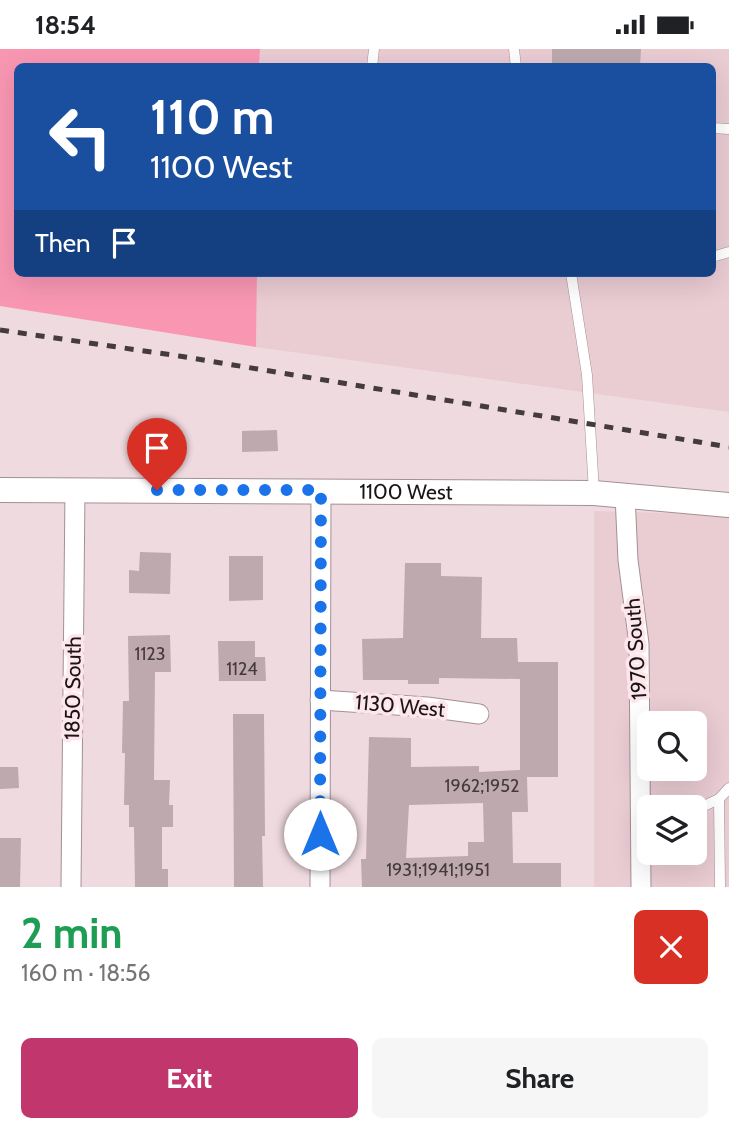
<!DOCTYPE html>
<html lang="en">
<head>
<meta charset="utf-8">
<style>
  :root { --surface:#fff; --page:#f6f6f6; --text:#202124; --muted:#757577; --accent:#c1366c }
  body { margin:0; font-family:Cabin,sans-serif; background:var(--page); color:var(--text); height:100vh; display:flex; flex-direction:column; font-size:26px; white-space:nowrap }
  * { box-sizing:border-box; margin:0 }
  p { font-size:23px; color:var(--muted) }
  .icon { flex:none; width:38px; height:38px; fill:none; stroke:currentColor; stroke-width:2; stroke-linecap:round; stroke-linejoin:round }
  .map { position:relative; height:838px; overflow:hidden }
  .panel { display:flex; flex-direction:column; background:var(--surface); flex:1 }
  .panel>* { flex:none }
  .top-card { position:absolute; left:14px; top:14px; width:702px; height:214px; border-radius:10px; box-shadow:0 7px 28px #0002; background:#1a4fa0; color:#fff; overflow:hidden }
  .controls { position:absolute; left:637px; top:662px; display:grid; gap:14px }
  .controls a { display:grid; place-items:center; width:70px; height:70px; border-radius:10px; background:var(--surface); box-shadow:0 7px 28px #0002; font-size:35px }
  .pin { position:absolute; display:grid; place-items:center; width:60px; height:60px; color:#fff; margin:-72px -30px; border-radius:50% 50% 50% 0; rotate:-45deg; box-shadow:0 0 7px #0007 }
  .pin .icon { rotate:45deg }
  .me { position:absolute; width:77px; margin:-38px; rotate:0deg; stroke-linejoin:round; filter:drop-shadow(0 0 5px #0008) }
  .turn { display:flex; align-items:center; gap:24px; height:147px; padding:0 21px; font-size:32px }
  .turn .icon { width:91px; height:91px; stroke-width:2.5 }
  .turn b { display:block; font-size:49px; line-height:60px }
  .then { display:flex; align-items:center; height:66px; padding:0 21px; background:#0003; gap:14px; font-size:26px }
  .round { display:grid; place-items:center; flex:none; width:74px; height:74px; border-radius:10px; background:var(--page) }
  .summary { display:flex; align-items:center; justify-content:space-between; height:119px; padding:0 21px }
  h1 { font-size:42px; font-weight:800; line-height:52px; color:#1e9e55 }
  .primary-button { display:flex; gap:14px; margin-top:auto; padding:14px 21px }
  .primary-button a { flex:1; height:80px; border-radius:10px; background:var(--accent); color:#fff; font-size:28px; font-weight:800; line-height:80px; text-align:center }
  .primary-button a+a { background:var(--page); color:var(--text) }
  .status { display:flex; justify-content:space-between; align-items:center; height:49px; padding:0 35px; background:var(--surface); direction:ltr }
  .status svg { height:19px; fill:currentColor }
  .map>svg:first-child { display:block }
  .built { fill:#eaccd3; fill-rule:evenodd }
  .green { fill:#f997b3 }
  .building { fill:#bda9ae; fill-rule:evenodd }
  .lines { fill:none; stroke-linecap:round; stroke-linejoin:round }
  .service-casing { stroke:#a39095; stroke-width:11 }
  .minor-casing { stroke:#a39095; stroke-width:21 }
  .tertiary-casing { stroke:#a39095; stroke-width:26 }
  .service { stroke:#fff; stroke-width:10 }
  .minor { stroke:#fff; stroke-width:19 }
  .tertiary { stroke:#fff; stroke-width:24 }
  .rail { stroke:#453b3d; stroke-width:5; stroke-dasharray:9 9; stroke-linecap:butt }
  .route { stroke:#1a73e8; stroke-width:12; stroke-dasharray:0 21.6 }
  .labels { text-anchor:middle; stroke-width:7; stroke-linejoin:round; paint-order:stroke }
  .number-label { font-size:18px; fill:#44393b }
  .street-label { font-size:21px; fill:#1b1415; stroke:#fde7ec }
</style>
</head>
<body>
<div class="status"><b>18:54</b><svg viewBox="0 0 49 12"><path d="M0 12V9h3v3zM5 12V6h3v6zM10 12V3h3v9zM15 12V0h3v12zM26 1h20v11H26zM47 4h2v5h-2z"/></svg></div>
<div class="map">
<svg width="729" height="838" viewBox="0 0 729 838">
  <rect width="100%" height="100%" fill="#efdadf"/>
  <g class="built">
    <polygon points="260,0 729,0 729,363 256,298 257,224 712,224 712,18 259,18"/>
    <path d="M594,462L729,466V838H594ZM649,674H695V719H649ZM649,758H695V803H649Z"/>
  </g>
  <polygon class="green" points="0,0 260,0 259,17 18,18 18,224 257,224 256,298 0,257"/>
  <g class="building">
    <polygon points="552,0 641,0 640,18 552,18"/>
    <polygon points="277,381 278,402 242,403 242,382"/>
    <polygon points="140,503 171,504 170,545 129,544 129,521 139,522"/>
    <polygon points="229,507 263,507 263,551 229,552"/>
    <path d="M405,514H441V527L482,528L481,589H517L518,613H558V728H527L528,763H512L513,814H561V838H362L361,810H366L369,688L411,689V718L479,717V723L520,721V630L439,629V635H408V631H363L362,590L403,589ZM483,754L484,793H468V807L406,809L409,756Z"/>
    <polygon points="170,586 171,623 155,623 154,731 170,731 169,756 173,756 173,778 162,778 162,820 168,820 168,838 135,838 134,778 129,778 129,756 124,756 125,704 122,704 123,652 129,652 128,587"/>
    <polygon points="218,592 255,592 255,608 265,608 266,632 219,632"/>
    <polygon points="233,665 264,665 265,787 262,787 263,838 234,838"/>
    <polygon points="0,718 18,718 19,739 0,740"/>
    <polygon points="0,789 21,789 20,838 0,838"/>
  </g>
  <g class="lines">
    <defs>
      <g id="service">
        <polyline points="514,0 516,18"/>
        <polyline points="372,18 374,0"/>
        <polyline points="712,79 729,80"/>
        <polyline points="712,208 729,203"/>
        <polyline points="571,224 587,326 594,443"/>
        <polyline points="719,750 720,838"/>
        <polyline points="695,761 719,750 729,739"/>
      </g>
      <g id="minor">
        <polyline points="625,446 628,511 639,595 641,838"/>
        <polyline points="320,651 427,658 479,665"/>
        <polyline points="71,838 75,441"/>
        <polyline points="320,838 321,441"/>
      </g>
      <g id="tertiary">
        <path id="s1" d="M0,441L594,444L729,456"/>
      </g>
    </defs>
    <use href="#service" class="service-casing"/>
    <use href="#minor" class="minor-casing"/>
    <use href="#tertiary" class="tertiary-casing"/>
    <use href="#service" class="service"/>
    <use href="#minor" class="minor"/>
    <use href="#tertiary" class="tertiary"/>
    <polyline class="rail" points="0,281 179,307 729,398"/>
  </g>
  <g class="lines">
    <polyline class="route" points="157,441 321,441 320,785"/>
  </g>
  <g class="labels">
    <g class="number-label">
      <text x="150" y="611">1123</text>
      <text x="242" y="626">1124</text>
      <text x="482" y="743">1962;1952</text>
      <text x="438" y="827">1931;1941;1951</text>
    </g>
    <g class="street-label">
      <text dy="7" stroke="none"><textPath href="#s1" startOffset="406">1100 West</textPath></text>
      <text transform="translate(636 600) rotate(-94)" y="7">1970 South</text>
      <text transform="translate(73 639) rotate(-89)" y="7">1850 South</text>
      <text transform="translate(400 657) rotate(5)" y="7">1130 West</text>
    </g>
  </g>
</svg>
<div class="controls">
<a><svg class="icon" aria-label="search" viewBox="0 0 24 24"><circle cx="10" cy="10" r="6"/><path d="M15 15l6 6"/></svg></a>
<a><svg class="icon" aria-label="layers" viewBox="0 0 24 24"><path d="M12 4l9 5-9 5-9-5zM3 14l9 5 9-5"/></svg></a>
</div>
<div class="pin" style="left:157px;top:441px;background:#d93025"><svg class="icon" aria-label="arrive" viewBox="0 0 24 24"><path d="M6 21V4h12l-3 4 3 4H6"/></svg></div>
<svg class="me" style="left:320px;top:785px" viewBox="-20 -20 40 40"><circle r="19" fill="#fff"/><path d="M0-13L10 11 0 6-10 11z" fill="#1a73e8"/></svg>
<div class="top-card">
<div class="turn"><svg class="icon" aria-label="left" viewBox="0 0 24 24"><path d="M17 20v-9H6M10 6l-5 5 5 5"/></svg><div><b>110 m</b>1100 West</div></div>
<div class="then">Then<svg class="icon" aria-label="arrive" viewBox="0 0 24 24"><path d="M6 21V4h12l-3 4 3 4H6"/></svg></div>
</div>
</div>
<section class="panel">
<div class="summary"><div><h1>2 min</h1><p>160 m · 18:56</p></div><a class="round" style="background:#d93025;color:#fff"><svg class="icon" aria-label="close" viewBox="0 0 24 24"><path d="M6 6l12 12M18 6L6 18"/></svg></a></div>
<div class="primary-button"><a>Exit</a><a>Share</a></div>
</section>
</body>
</html>
